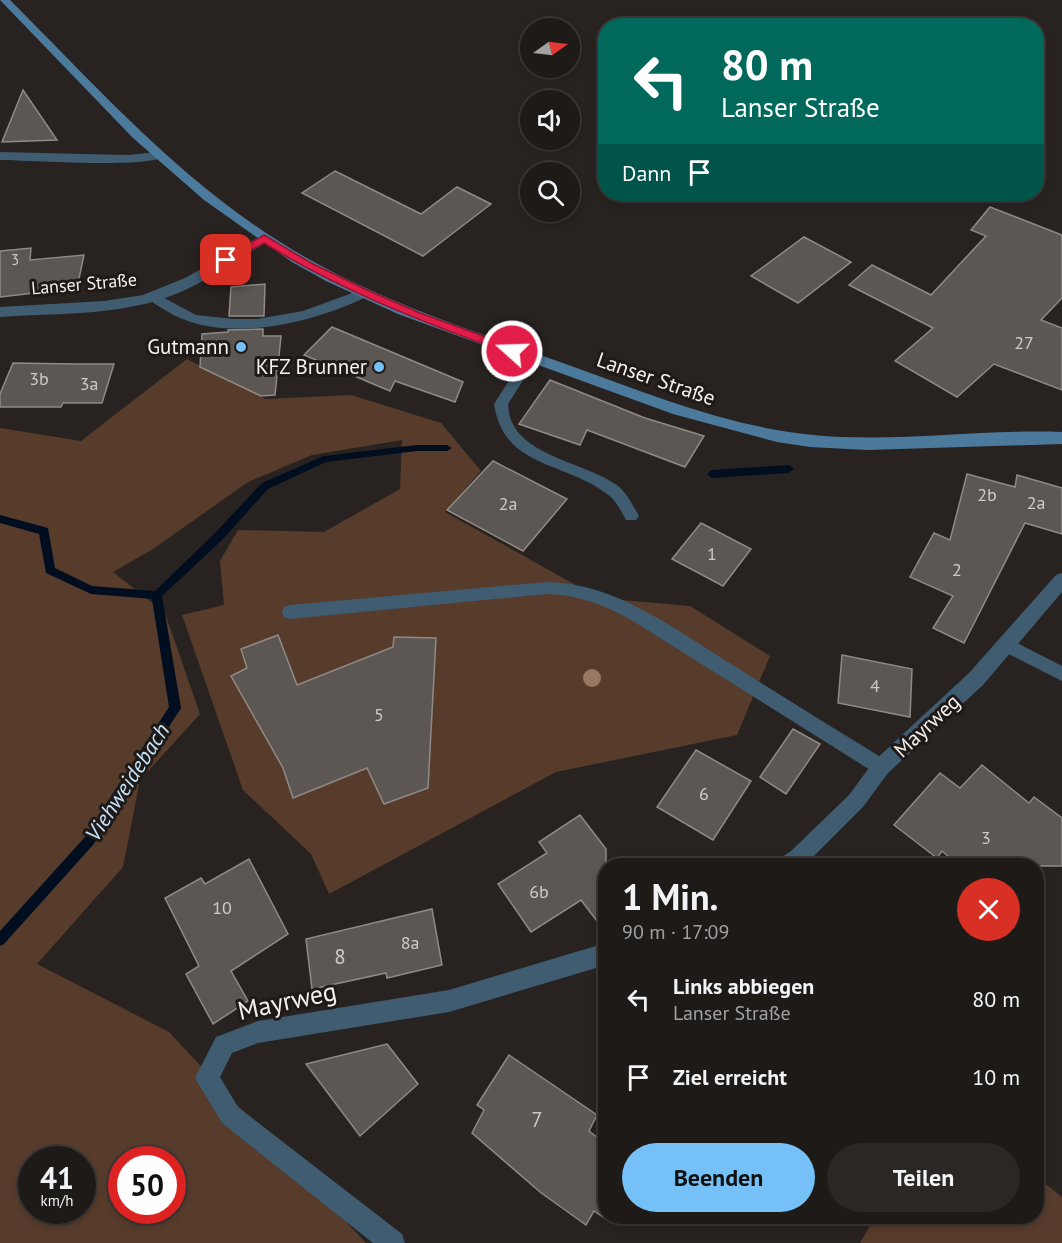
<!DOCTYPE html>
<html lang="de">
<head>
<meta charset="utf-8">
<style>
  :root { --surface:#1e1a18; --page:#2b2725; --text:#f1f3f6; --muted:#a1a1a2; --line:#3c3837; --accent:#75c0f6 }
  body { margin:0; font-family:"PT Sans",sans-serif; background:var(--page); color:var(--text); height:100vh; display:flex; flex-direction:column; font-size:22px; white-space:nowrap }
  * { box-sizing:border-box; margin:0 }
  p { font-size:20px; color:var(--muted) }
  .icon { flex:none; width:33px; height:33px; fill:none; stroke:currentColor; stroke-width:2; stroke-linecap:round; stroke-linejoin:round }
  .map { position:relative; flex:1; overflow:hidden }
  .details { position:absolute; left:598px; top:858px; width:446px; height:366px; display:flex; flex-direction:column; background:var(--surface); border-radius:24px; box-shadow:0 3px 9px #0003,0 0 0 2px var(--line) }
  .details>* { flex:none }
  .guide { position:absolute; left:598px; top:18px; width:446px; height:183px; border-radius:24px; box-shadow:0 3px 9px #0003,0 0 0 2px var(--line); background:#00695c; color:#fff; overflow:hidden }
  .needle { width:39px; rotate:76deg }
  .controls { position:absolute; left:520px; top:18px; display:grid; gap:12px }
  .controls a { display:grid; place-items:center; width:60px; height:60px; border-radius:50%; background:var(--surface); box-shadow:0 3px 9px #0003,0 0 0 2px var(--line); font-size:30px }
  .speed { position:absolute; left:18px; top:1146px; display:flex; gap:12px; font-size:30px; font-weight:700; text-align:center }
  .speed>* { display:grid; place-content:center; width:78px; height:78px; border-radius:50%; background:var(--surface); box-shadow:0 3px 9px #0003,0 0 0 2px var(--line); line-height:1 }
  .speed small { font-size:15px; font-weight:400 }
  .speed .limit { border:9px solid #d22; background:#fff; color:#111 }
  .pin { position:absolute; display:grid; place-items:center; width:51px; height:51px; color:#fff; margin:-26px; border-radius:12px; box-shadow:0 3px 9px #0006 }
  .me { position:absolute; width:66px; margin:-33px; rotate:290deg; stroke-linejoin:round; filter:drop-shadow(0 0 4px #0008) }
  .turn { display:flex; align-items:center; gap:21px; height:126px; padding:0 24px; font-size:27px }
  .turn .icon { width:78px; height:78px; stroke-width:2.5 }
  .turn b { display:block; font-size:42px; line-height:51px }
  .then { display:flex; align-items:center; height:57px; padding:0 24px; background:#0003; gap:12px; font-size:22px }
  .round { display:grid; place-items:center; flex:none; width:63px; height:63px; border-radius:32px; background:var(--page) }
  .overview { display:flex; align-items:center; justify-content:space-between; height:102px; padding:0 24px }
  h1 { font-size:36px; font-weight:700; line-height:45px }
  .primary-button { display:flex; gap:12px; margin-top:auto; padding:12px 24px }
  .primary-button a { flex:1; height:69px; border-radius:36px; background:var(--accent); color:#111; font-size:24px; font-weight:700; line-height:69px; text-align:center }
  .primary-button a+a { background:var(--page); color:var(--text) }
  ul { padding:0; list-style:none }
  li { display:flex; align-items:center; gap:18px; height:78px; padding:0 24px }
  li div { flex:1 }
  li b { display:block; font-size:22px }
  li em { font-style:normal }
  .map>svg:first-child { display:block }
  .green { fill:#573c2c; fill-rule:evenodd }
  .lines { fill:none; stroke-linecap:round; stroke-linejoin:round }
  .stream { fill:#000e1f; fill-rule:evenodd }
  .building { fill:#5d5753; stroke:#908a86; stroke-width:1.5 }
  .lane { fill:#3f5c71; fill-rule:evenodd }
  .street { fill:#3f5c71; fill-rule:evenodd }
  .secondary { fill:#4c7a9c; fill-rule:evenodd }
  .tree { fill:#987763 }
  .route { fill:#e11d48; stroke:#92132f; stroke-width:1.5 }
  .poi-dot { fill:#75c0f6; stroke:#1f1a17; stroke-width:2 }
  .labels { text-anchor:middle; stroke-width:6; stroke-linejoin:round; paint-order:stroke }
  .far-number-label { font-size:15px; fill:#cecac8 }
  .far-street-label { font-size:18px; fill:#f4f1ef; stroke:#1f1a17 }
  .number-label { font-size:18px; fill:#cecac8 }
  .poi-label { font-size:21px; fill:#f4f1ef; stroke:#1f1a17; text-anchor:end }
  .street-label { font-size:21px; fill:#f4f1ef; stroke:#1f1a17 }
  .near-number-label { font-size:21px; fill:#cecac8 }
  .water-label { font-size:22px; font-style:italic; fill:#c5e4fd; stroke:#1f1a17 }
  .near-street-label { font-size:26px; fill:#f4f1ef; stroke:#1f1a17 }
</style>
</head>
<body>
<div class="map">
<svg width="1062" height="1243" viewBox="0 0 1062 1243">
  <rect width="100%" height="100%" fill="#282320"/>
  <g class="green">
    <path d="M187,359L266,399L351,395L441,423L481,471L445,512L599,598L690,606L770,656L737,735L556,772L329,894L311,854L243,790L182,615L224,605L220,561L238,530L324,532L400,489L402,440L312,455L248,482L153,549L113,572L165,613L200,714L140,780L123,867L37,964L169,1032L366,1243H0V428L81,441ZM32,1160H82V1210H32ZM122,1160H172V1210H122Z"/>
    <polygon points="1037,1177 1062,1197 1062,1243 860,1243 875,1217 1036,1216"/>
  </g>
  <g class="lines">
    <g class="stream">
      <polygon points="417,445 447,445 452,448 447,451 417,451 326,462 268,489 222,540 162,596 181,708 93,845 4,944 0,946 0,931 85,837 169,707 152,599 91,594 46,573 39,534 0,523 0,515 48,528 55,568 92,586 155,591 214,534 262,483 324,456"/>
      <polygon points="789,465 794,469 789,473 712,478 707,474 712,470"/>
    </g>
  </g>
  <g class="building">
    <polygon points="23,90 57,140 2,142"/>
    <polygon points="335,171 421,214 457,187 491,204 423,256 302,193"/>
    <polygon points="990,207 1062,235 1062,298 1041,320 1062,328 1062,390 994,364 957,397 895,361 933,328 849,285 872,265 931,295 986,236 971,230"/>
    <polygon points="804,237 851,262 798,303 751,276"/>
    <polygon points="31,248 30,260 84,255 77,288 0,297 0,251"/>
    <polygon points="265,284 264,316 229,316 231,287"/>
    <polygon points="332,327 463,382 455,402 395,381 390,391 304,355"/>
    <polygon points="263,329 263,336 281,336 275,395 261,396 200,367 202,334 228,332 228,330"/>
    <polygon points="13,363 76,364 114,364 102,403 63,403 61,407 0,407 0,394"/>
    <polygon points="550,380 645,418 704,436 685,467 587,430 580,445 519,424"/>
    <polygon points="493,461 567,499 523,551 447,510"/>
    <polygon points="967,474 1015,487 1017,475 1062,488 1062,534 1025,523 964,643 933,628 953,596 910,577 934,533 950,540"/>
    <polygon points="701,523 751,549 723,586 672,559"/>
    <polygon points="278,635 297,685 393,647 394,637 436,638 428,788 384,804 367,768 293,798 283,768 231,676 247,668 241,649"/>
    <polygon points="842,655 912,669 910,717 838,703"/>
    <polygon points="793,729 820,744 786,794 760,777"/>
    <polygon points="696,750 751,781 713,840 657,807"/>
    <polygon points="982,765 1029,803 1034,797 1062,818 1062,866 959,866 942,851 937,858 894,825 940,773 960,788"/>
    <polygon points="580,815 606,849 606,933 581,900 531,932 498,884 547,853 539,842"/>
    <polygon points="249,859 288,934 231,971 248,1001 213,1024 186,974 199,966 165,898 201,878 205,884"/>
    <polygon points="432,909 442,965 387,978 386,973 312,989 306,939"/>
    <polygon points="387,1044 418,1084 360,1136 306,1064"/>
    <polygon points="509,1055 597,1115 589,1131 606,1144 606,1219 594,1211 586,1225 540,1192 472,1133 484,1110 477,1105"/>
  </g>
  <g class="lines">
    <g class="lane">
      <path d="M363,289L370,293L368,296C312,324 220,346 165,310C158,306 151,302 146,296L153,292L196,315L234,319H257L303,311Z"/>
      <path d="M531,352L538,357L508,404C509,410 509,417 512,422C527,457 589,464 618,486C627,493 633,506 639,516L636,520H626C621,511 616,500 607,494C565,461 504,469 494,404L526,354Z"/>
      <path d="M547,582C618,583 678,632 736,667C786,699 837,730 887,761L890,767L887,773L881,775L875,773L633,621C605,605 579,595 547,594L290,619L284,617L282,612L284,607L290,605Z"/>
      <polygon points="1005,637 1062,666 1062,681 999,649 997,644 999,639"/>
    </g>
    <g class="street">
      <path d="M0,152L128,155L158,152L164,156C151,169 26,160 0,160Z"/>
      <path d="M264,234L271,238L269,241C236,260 204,284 168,297C115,316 56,313 0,317V307L104,301L143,295L185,278Z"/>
      <polygon points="1062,573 1062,592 983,685 888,773 863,807 804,866 776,866 779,859 791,851 849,795 874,761 969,673 1056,575"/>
      <polygon points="606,943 606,965 449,1012 258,1043 232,1053 220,1077 238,1107 402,1234 405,1243 373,1243 222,1123 195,1078 216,1037 258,1021 449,990"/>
    </g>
    <path class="secondary" d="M0,0H10C102,92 190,192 305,257C389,305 482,334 574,367C651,395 730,427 813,435C896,443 979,429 1062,432V444L867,450L810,447L777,442L673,414L398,314L326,281L292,262L204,200L133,138Z"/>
  </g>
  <circle class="tree" cx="592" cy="678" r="9"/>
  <path class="route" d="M264,235L311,263L367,290L420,313L516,348L518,351L516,353H508C423,322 341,291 264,243L230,262L226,263L221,260Z"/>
  <g class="poi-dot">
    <circle cx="241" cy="347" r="6"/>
    <circle cx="379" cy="367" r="6"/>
  </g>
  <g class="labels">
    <g class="far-number-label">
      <text x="15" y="265">3</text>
    </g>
    <g class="far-street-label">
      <text transform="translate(84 284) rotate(-5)" y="6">Lanser Straße</text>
    </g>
    <g class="number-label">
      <text x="1024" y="349">27</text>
      <text x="39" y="385">3b</text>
      <text x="89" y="390">3a</text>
      <text x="987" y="501">2b</text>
      <text x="1036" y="509">2a</text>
      <text x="508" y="510">2a</text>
      <text x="712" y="560">1</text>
      <text x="957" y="576">2</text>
      <text x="875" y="692">4</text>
      <text x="379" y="721">5</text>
      <text x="704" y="800">6</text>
      <text x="986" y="844">3</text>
      <text x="539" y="898">6b</text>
      <text x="222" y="914">10</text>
      <text x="410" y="949">8a</text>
    </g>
    <g class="poi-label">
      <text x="229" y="354">Gutmann</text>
      <text x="367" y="374">KFZ Brunner</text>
    </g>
    <g class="street-label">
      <text transform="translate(656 379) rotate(19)" y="7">Lanser Straße</text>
      <text transform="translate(927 726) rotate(-43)" y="7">Mayrweg</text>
    </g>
    <g class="near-number-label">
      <text x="340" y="964">8</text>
      <text x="537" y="1127">7</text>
    </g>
    <g class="water-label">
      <text transform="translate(127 782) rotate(-57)" y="8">Viehweidebach</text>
    </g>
    <g class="near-street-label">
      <text transform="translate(287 1001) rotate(-12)" y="9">Mayrweg</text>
    </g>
  </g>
</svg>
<div class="controls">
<a><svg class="needle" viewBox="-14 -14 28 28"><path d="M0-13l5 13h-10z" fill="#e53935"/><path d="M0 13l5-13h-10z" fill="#a1a1a2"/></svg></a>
<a><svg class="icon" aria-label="sound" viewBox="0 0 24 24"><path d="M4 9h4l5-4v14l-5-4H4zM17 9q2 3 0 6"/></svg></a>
<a><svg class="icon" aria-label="search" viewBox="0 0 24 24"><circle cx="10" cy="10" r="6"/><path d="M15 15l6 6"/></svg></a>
</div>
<div class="speed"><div>41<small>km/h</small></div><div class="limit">50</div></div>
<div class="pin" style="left:226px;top:260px;background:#d93025"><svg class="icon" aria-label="arrive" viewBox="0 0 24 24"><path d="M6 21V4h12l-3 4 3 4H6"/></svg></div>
<svg class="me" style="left:512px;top:351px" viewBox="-20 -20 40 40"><circle r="17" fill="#e11d48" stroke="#fff" stroke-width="3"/><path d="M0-11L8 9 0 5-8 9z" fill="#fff"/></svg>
<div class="guide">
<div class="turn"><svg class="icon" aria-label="left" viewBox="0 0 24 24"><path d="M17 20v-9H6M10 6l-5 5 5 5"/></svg><div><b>80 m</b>Lanser Straße</div></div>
<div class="then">Dann<svg class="icon" aria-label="arrive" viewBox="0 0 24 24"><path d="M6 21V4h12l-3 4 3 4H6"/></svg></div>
</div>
<section class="details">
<div class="overview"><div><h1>1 Min.</h1><p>90 m · 17:09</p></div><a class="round" style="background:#d93025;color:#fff"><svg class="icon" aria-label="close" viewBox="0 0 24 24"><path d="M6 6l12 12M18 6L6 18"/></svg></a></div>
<ul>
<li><svg class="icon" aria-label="left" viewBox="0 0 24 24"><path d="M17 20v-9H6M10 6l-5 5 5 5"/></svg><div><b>Links abbiegen</b><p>Lanser Straße</p></div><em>80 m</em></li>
<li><svg class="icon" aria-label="arrive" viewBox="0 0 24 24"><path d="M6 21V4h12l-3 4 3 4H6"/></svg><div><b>Ziel erreicht</b></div><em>10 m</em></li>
</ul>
<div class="primary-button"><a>Beenden</a><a>Teilen</a></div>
</section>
</div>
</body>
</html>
